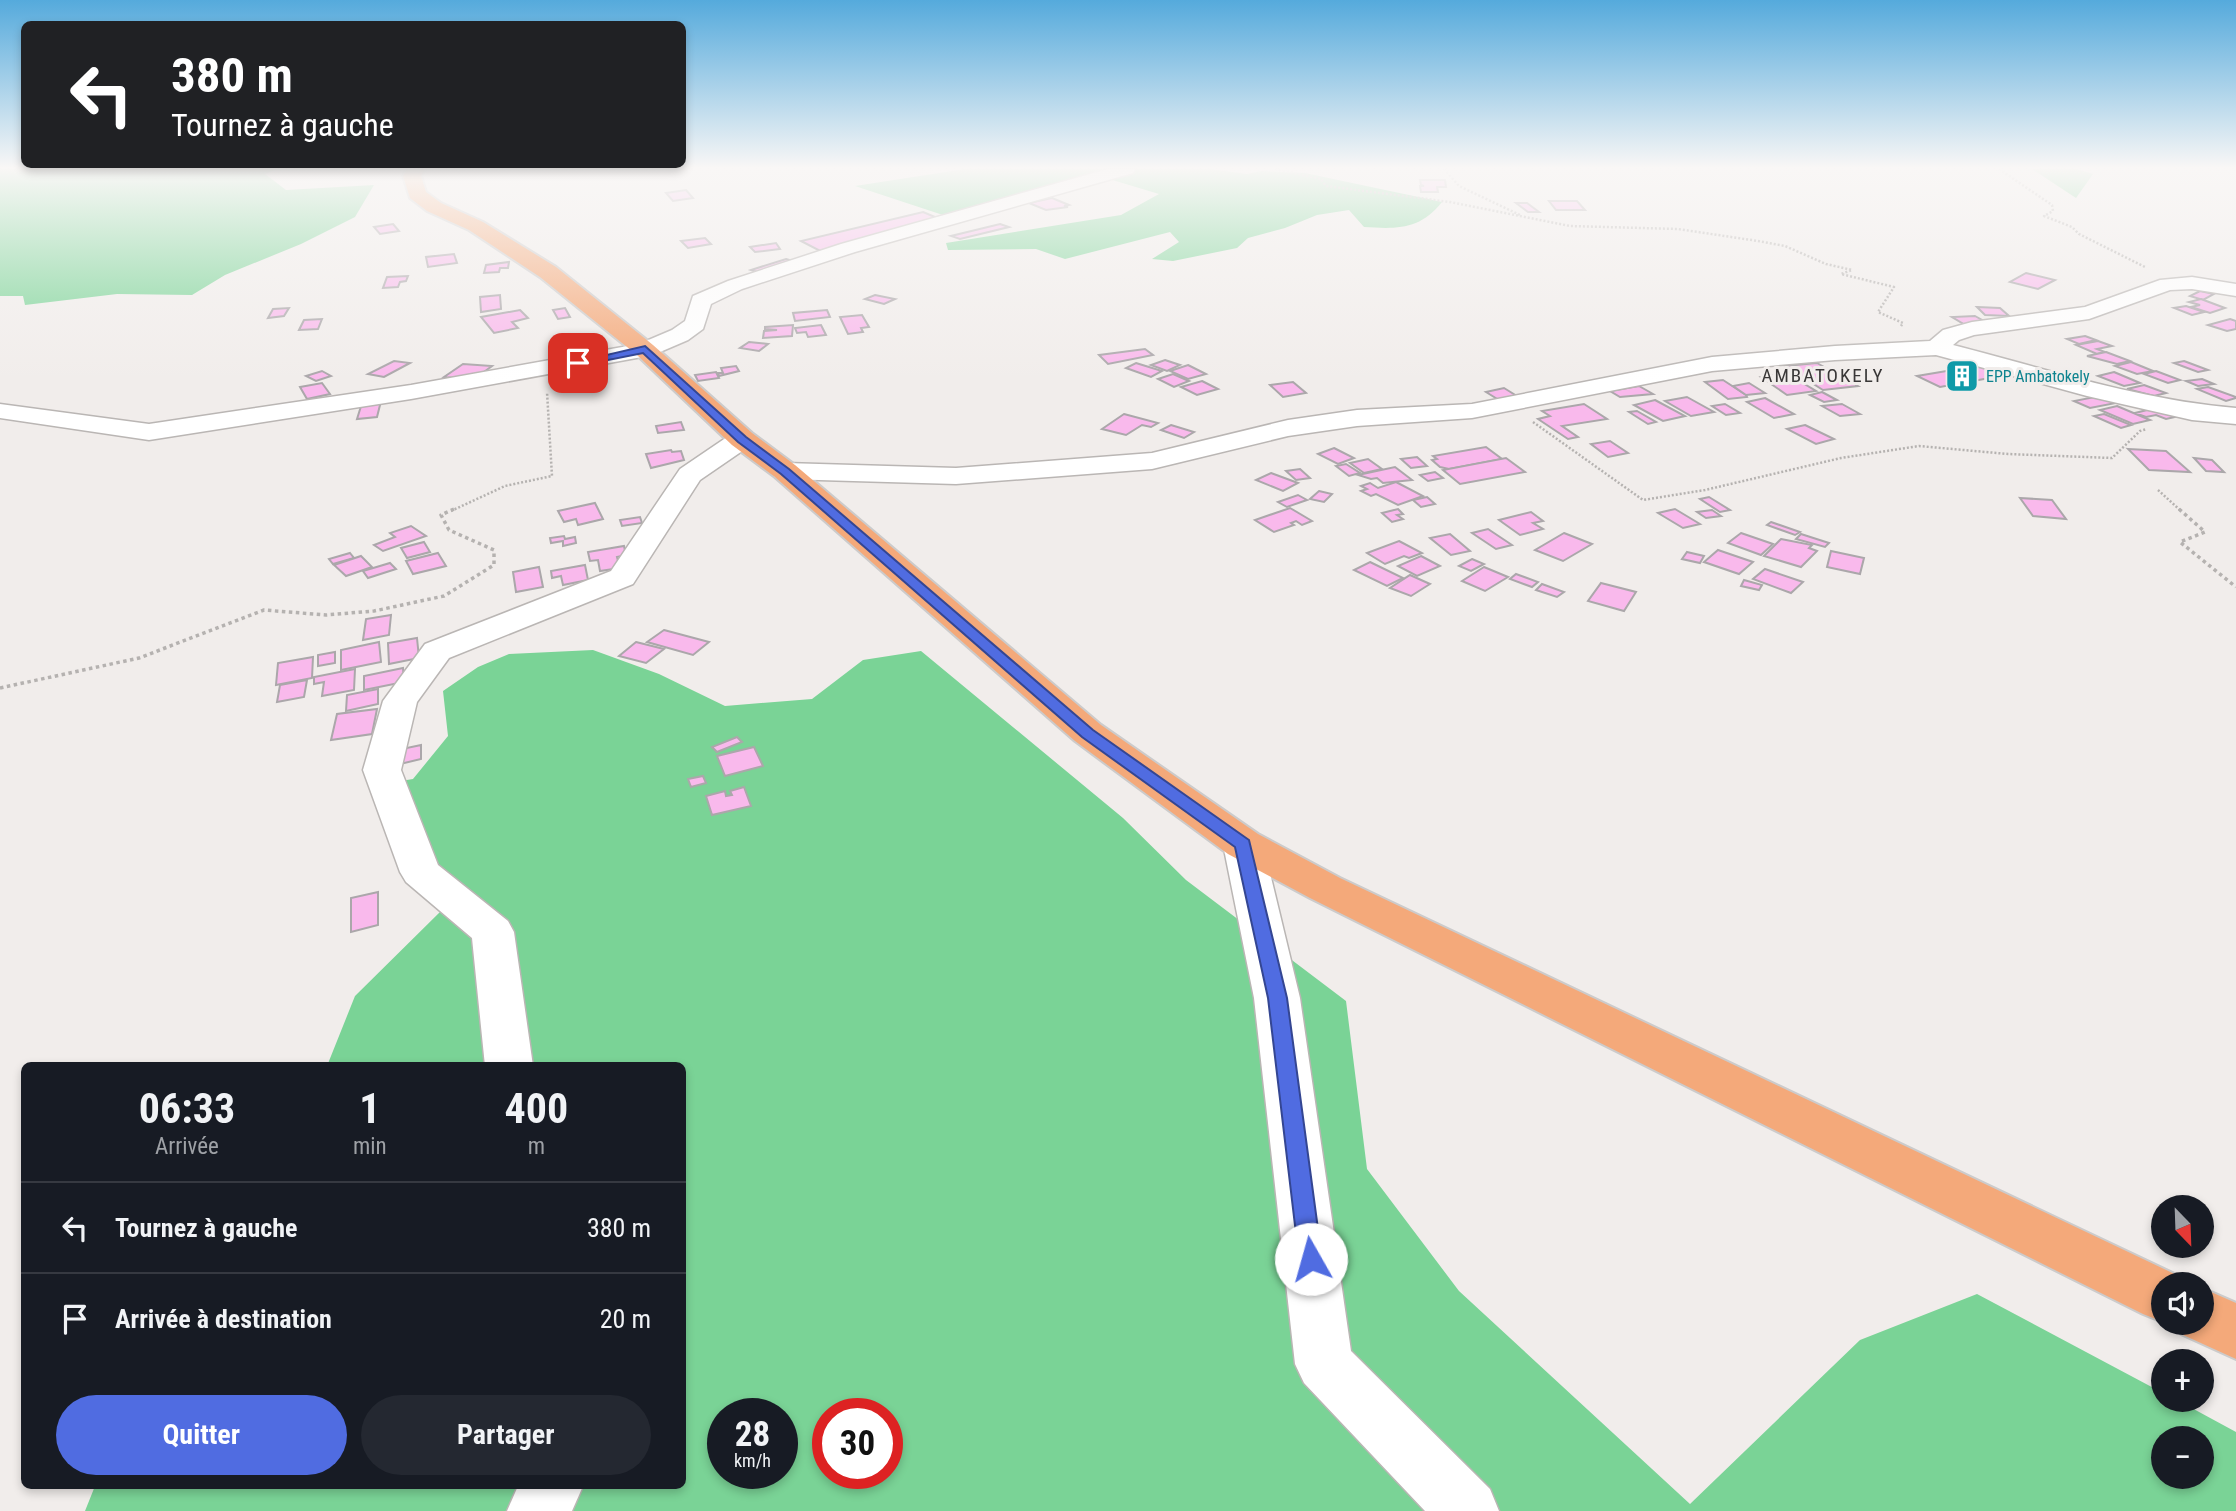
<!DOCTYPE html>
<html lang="fr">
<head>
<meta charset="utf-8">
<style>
  :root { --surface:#171b24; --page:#242831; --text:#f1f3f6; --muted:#9ea1a6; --line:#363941; --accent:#506ce1 }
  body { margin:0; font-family:"Roboto Condensed",sans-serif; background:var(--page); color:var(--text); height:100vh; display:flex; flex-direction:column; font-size:26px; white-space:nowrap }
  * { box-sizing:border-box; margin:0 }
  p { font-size:23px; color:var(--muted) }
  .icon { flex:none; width:38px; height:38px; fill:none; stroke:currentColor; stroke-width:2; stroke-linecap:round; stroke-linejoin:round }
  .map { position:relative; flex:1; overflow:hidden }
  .side { position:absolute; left:21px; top:1062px; width:665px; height:427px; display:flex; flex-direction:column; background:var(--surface); border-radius:10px; box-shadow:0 4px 10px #0003 }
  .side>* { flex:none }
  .top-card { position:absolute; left:21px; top:21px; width:665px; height:147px; border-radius:10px; box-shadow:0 4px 10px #0003; background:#202124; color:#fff; overflow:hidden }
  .needle { width:46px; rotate:157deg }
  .buttons { position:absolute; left:2151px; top:1195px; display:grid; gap:14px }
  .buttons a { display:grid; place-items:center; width:63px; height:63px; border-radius:50%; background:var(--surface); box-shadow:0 4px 10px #0003; font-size:35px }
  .speed { position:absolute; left:707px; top:1398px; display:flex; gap:14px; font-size:35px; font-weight:700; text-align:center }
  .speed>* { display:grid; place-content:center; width:91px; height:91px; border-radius:50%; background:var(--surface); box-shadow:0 4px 10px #0003; line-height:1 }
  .speed small { font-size:18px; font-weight:400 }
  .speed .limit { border:10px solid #d22; background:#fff; color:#111 }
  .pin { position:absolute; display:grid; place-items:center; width:60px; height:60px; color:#fff; margin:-30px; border-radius:14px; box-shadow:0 4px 10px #0006 }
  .me { position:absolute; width:77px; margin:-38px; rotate:353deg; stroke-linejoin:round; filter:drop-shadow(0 0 5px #0008) }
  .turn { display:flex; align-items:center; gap:24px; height:147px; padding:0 35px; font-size:32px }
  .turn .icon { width:91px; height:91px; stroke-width:2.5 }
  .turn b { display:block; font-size:49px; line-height:60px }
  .eta { display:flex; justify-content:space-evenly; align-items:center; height:119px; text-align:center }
  .eta b { font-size:42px; font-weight:700; line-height:49px }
  .cta { display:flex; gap:14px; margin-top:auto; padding:14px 35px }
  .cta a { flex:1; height:80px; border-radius:42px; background:var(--accent); color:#fff; font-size:28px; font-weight:700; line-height:80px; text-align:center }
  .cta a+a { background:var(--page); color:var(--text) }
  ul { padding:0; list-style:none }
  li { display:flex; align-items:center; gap:21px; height:91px; padding:0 35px; border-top:2px solid var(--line) }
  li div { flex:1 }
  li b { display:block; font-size:26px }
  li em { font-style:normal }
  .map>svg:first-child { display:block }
  .forest { fill:#7ad396; fill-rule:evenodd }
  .building { fill:#f9b9ec; stroke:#aba7aa; stroke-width:2 }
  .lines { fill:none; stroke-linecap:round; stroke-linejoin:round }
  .street-casing { stroke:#bab6b4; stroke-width:3 }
  .primary-casing { stroke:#cccbcb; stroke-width:4 }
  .path-far1 { stroke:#b5b2b0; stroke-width:2.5; stroke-dasharray:2 2; stroke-linecap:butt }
  .path { stroke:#b5b2b0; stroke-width:3.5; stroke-dasharray:3.5 3.5; stroke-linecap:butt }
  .street { fill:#fff; fill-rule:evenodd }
  .primary { fill:#f4a97a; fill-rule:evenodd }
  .route { fill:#506ce1; stroke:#344692; stroke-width:2 }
  .labels { text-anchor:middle; stroke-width:6; stroke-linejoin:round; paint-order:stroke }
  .far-culture-label { font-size:16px; fill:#0d838f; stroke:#f1edeb; text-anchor:start }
  .far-quarter-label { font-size:19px; letter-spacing:2px; fill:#393737; stroke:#f1edeb }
</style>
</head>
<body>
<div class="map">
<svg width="2236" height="1511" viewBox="0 0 2236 1511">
  <rect width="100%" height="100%" fill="#f1edeb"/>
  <g class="forest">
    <polygon points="0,169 277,169 265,174 286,190 374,185 355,217 301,244 225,275 192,295 117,294 25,305 23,296 0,296"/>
    <path d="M965,169H1210L1247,174L1261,171L1305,173L1442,202C1420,230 1397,229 1364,227L1349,210L1317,215L1285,228L1248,238L1237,248L1173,261L1152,259L1179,242L1170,232L1065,259L1036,249L948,250L946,243L1121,215L1159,194L1096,175L946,216L855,186Z"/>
    <polygon points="2032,169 2077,169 2093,174 2076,198"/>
    <path d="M593,650L659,674L725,706L812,699L863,660L921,651L1123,818L1186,880L1346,1001L1367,1169L1459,1291L1690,1504L1860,1340L1977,1294L2163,1393V1400H2177L2236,1432V1511H85L95,1486H682V1066H327L355,996L441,911L376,785L413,779L448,736L443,691L478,667L509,654ZM723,1414H782V1474H723ZM828,1414H887V1474H828ZM2163,1438H2202V1477H2163Z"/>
  </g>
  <g class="building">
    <polygon points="1420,180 1445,180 1446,187 1437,187 1438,192 1421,192 1420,186 1424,186 1421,185"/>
    <polygon points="686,190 693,198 673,201 666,193"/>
    <polygon points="1052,198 1069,205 1064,206 1068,207 1046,210 1029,203"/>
    <polygon points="1549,201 1577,201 1585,210 1556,210"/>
    <polygon points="1516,203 1527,203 1539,212 1528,212"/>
    <polygon points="923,212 940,219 826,254 801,241"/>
    <polygon points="393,224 399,231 380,234 374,227"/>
    <polygon points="1000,224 1009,227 960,239 951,236"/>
    <polygon points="705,238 711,244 688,248 681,241"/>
    <polygon points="776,243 780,249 755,252 750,247"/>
    <polygon points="454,254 457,263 428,267 426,257"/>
    <polygon points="786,259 800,263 766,275 751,270"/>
    <polygon points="509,262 508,268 500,268 499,272 484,273 486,265"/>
    <polygon points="2026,273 2055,280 2038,289 2010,282"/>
    <polygon points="408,276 406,281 400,282 398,287 383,288 387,277"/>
    <polygon points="2200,291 2214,294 2203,300 2190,296"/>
    <polygon points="500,295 501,309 481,312 480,297"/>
    <polygon points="875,295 895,299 884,304 865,299"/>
    <polygon points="2201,299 2225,308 2210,313 2191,307 2200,305 2189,302"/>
    <polygon points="2186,306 2204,312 2192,315 2174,308"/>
    <polygon points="1977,307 2000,308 2009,316 1985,315"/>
    <polygon points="289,308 284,316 268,318 273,309"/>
    <polygon points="565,308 570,317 558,319 553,310"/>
    <polygon points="520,310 528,318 512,322 518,328 494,333 481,317"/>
    <polygon points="827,310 830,317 795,321 793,313"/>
    <polygon points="862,315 869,327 861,328 863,332 848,334 840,317"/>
    <polygon points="1975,316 1991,325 1967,326 1952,317"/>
    <polygon points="322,319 318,329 299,330 304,320"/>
    <polygon points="2230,319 2236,321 2236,329 2227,331 2208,325"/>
    <polygon points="793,325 792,336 763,338 764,331 777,330 765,329 765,327"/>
    <polygon points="821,325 826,335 808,337 806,332 797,333 795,328"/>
    <polygon points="593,334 598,341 576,344 572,338"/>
    <polygon points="2085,336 2096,340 2079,344 2067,339"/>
    <polygon points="2098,341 2112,346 2097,349 2105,352 2097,354 2076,345"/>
    <polygon points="749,342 768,344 759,351 740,348"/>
    <polygon points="1145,349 1153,355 1108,364 1099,355"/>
    <polygon points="2106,352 2130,361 2117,364 2087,356"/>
    <polygon points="1165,360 1180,365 1167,371 1151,365"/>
    <polygon points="394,361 410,363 384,377 368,374"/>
    <polygon points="2184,361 2208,370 2198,372 2174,363"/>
    <polygon points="2131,362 2153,371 2137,374 2115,366"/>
    <polygon points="1136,363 1162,371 1151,377 1126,368"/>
    <polygon points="1817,363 1858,386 1823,390 1785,366"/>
    <polygon points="463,364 492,366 473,380 444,377"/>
    <polygon points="1188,365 1206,374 1188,379 1170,371"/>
    <polygon points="1982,365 2006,375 1940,387 1917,376"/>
    <polygon points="736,366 739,371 719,376 718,373 723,373 721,368"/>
    <polygon points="322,371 331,376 316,381 306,376"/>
    <polygon points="2156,371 2180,380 2168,383 2144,374"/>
    <polygon points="716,372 719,378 698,381 695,375"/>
    <polygon points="2114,372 2140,383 2124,386 2098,376"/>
    <polygon points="1786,373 1816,391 1787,395 1761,377"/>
    <polygon points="1173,374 1189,381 1174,387 1158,379"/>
    <polygon points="2202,379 2214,384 2198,386 2186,381"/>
    <polygon points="1723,380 1746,395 1747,397 1728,399 1705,382"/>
    <polygon points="1202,381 1218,389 1197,395 1181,387"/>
    <polygon points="1293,382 1306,393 1283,397 1270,385"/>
    <polygon points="322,383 330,394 307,399 300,387"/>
    <polygon points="1749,383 1765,393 1746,395 1733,386"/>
    <polygon points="2144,385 2166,393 2154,396 2127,389"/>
    <polygon points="1639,386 1653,394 1620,397 1610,391"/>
    <polygon points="2208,387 2236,397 2236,398 2226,401 2197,389"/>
    <polygon points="1504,388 1525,401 1507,405 1486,392"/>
    <polygon points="1822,392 1837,400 1824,402 1810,395"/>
    <polygon points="2100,396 2116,403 2090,408 2074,401"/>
    <polygon points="1687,397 1714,412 1691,416 1665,401"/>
    <polygon points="1765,398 1794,414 1774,418 1747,402"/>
    <polygon points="1655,400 1685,416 1663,421 1634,405"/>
    <polygon points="381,401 377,417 357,419 362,403"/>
    <polygon points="1584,404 1607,419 1562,426 1578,437 1568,439 1538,419 1550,416 1542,411"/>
    <polygon points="1725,404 1740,413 1726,415 1712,406"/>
    <polygon points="1842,404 1860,414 1840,416 1822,406"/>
    <polygon points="2117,406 2150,420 2133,424 2100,410"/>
    <polygon points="2147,410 2158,410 2175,417 2166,419 2156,415 2146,417 2135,413"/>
    <polygon points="1637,411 1656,422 1648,424 1629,412"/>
    <polygon points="1124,414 1158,423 1151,427 1142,425 1126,435 1102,429"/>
    <polygon points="2104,414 2131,425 2121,428 2094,416"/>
    <polygon points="681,422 684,430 658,433 656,426"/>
    <polygon points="1171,425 1194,432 1184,438 1161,430"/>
    <polygon points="1805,425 1834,439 1816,444 1787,429"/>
    <polygon points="1610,441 1628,453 1608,457 1591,444"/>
    <polygon points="1486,447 1502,459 1449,469 1440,467 1432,460 1437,459 1433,456"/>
    <polygon points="1334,448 1354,458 1338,464 1318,454"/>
    <polygon points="2128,449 2166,451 2190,472 2149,470"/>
    <polygon points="671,450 672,452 681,451 684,460 651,468 646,454"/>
    <polygon points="1417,457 1427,466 1411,468 1401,459"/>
    <polygon points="1506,458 1525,472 1460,484 1443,470"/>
    <polygon points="2194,458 2212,460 2224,472 2206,471"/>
    <polygon points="1368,459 1382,469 1364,473 1350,463"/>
    <polygon points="1346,464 1360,473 1349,476 1336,466"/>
    <polygon points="1395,467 1412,480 1383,483 1377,478 1371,479 1358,475"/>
    <polygon points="1300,469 1310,478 1296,480 1286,471"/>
    <polygon points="1435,472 1443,478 1428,481 1420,475"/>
    <polygon points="1271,473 1298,483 1283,491 1256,480"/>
    <polygon points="1396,482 1423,496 1398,505 1376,494 1371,496 1361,491 1367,489 1361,486 1370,483 1378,488"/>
    <polygon points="1319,491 1332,494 1324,502 1310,499"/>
    <polygon points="1298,495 1307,500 1287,507 1278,502"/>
    <polygon points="1427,497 1435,504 1421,507 1413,500"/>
    <polygon points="1709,497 1730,510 1720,512 1700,499"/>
    <polygon points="2020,498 2052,500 2066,519 2033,516"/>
    <polygon points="595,503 603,519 578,525 576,519 564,522 558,511"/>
    <polygon points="1290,508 1312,521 1302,525 1296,521 1291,523 1294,525 1274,532 1255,520"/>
    <polygon points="1398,509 1403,514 1397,515 1403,519 1392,522 1382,513"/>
    <polygon points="1675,509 1700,524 1683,528 1658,513"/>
    <polygon points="1712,510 1721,516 1706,518 1697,512"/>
    <polygon points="1531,512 1543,521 1533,523 1543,529 1520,535 1499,520"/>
    <polygon points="640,517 642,523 622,526 620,520"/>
    <polygon points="1771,522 1800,532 1795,535 1767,525"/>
    <polygon points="411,526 426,536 383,551 374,545 395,537 390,533"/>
    <polygon points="1488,529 1512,545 1496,549 1472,533"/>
    <polygon points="1564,533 1592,544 1563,561 1535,550"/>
    <polygon points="1741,533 1773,544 1761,555 1728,543"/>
    <polygon points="1450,534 1470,551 1451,555 1430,538"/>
    <polygon points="1801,534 1829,543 1825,547 1796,539"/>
    <polygon points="564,536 565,539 575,537 576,543 563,546 563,541 551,543 550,538"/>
    <polygon points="1781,539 1812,545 1809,548 1817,551 1801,567 1764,556"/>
    <polygon points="1399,541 1422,553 1409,558 1404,556 1385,564 1367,553"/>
    <polygon points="424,542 430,552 407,558 401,548"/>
    <polygon points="624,546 626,555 617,557 620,568 600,571 598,560 590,561 588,552"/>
    <polygon points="1718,550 1753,562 1739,574 1704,562"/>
    <polygon points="1831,551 1864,558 1860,574 1827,567"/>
    <polygon points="1687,552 1704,556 1700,563 1682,559"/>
    <polygon points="350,553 354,558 333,564 329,559"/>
    <polygon points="438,553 446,566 413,574 406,561"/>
    <polygon points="361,556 372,567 346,576 334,565"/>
    <polygon points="1421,556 1440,566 1417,576 1398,566"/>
    <polygon points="1472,559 1484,564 1471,571 1459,566"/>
    <polygon points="1370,562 1403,578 1387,586 1354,570"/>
    <polygon points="390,563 396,569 368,578 363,571"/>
    <polygon points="585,565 588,580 563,585 561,576 552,578 551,571"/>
    <polygon points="539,567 543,587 516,592 513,572"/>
    <polygon points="1484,567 1508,577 1485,591 1462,581"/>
    <polygon points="1765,569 1803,582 1791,593 1753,579"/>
    <polygon points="1516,574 1538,582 1532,587 1510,579"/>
    <polygon points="1410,575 1430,584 1411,596 1390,588"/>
    <polygon points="1744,580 1762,585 1759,590 1741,586"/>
    <polygon points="1601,583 1636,592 1624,611 1588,601"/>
    <polygon points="1542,584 1564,592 1557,597 1536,590"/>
    <polygon points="391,615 389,635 363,640 366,619"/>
    <polygon points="664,630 709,642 693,655 647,642"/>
    <polygon points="417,638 419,658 389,664 388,643"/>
    <polygon points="379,642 381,662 341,670 341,650"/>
    <polygon points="636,642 664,649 646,663 619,656"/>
    <polygon points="335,652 335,663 318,666 318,655"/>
    <polygon points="313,657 312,678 276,685 278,663"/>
    <polygon points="403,668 404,682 364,690 364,676"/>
    <polygon points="355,669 354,690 322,696 324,682 314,684 314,677"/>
    <polygon points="307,680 304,697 277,702 280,685"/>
    <polygon points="378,689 378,704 346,711 347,695"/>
    <polygon points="377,709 372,734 331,740 337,714"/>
    <polygon points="737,737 742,742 717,752 712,747"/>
    <polygon points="421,745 421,759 396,765 397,750"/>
    <polygon points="754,747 763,766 725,776 717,756"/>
    <polygon points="703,776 706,783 691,787 688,779"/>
    <polygon points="744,787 751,806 712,815 706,796 725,791 726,796 732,795 730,791"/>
    <polygon points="378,892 378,925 351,932 351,898"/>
  </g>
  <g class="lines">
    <defs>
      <g id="street">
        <polygon points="1108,169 1135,169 1133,173 855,252 742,289 711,304 703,329 688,340 653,355 411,399 149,440 0,418 0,404 149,424 411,385 639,344 672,330 685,321 693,296 728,281 841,244"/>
        <path d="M2192,277L2236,284V296L2192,289L2170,290L2089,319L1974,335L1959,340L1953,345C2047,369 2139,400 2236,408V424L2192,420L2087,396L1936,355L1835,360L1712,371L1472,418L1357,426L1288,436L1152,469L956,484L785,479L775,477L771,471L775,465L785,463L956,468L1152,453L1288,420L1357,410L1472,404L1712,357L1835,346L1930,341L1943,330L1972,322L2085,307L2160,280Z"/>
        <polygon points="742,431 751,433 755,439 751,445 700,480 633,584 449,658 417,702 401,770 438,865 508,921 514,932 533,1066 485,1066 472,938 406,882 400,872 363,770 383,701 425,644 611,571 680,469 733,433"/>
        <polygon points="1243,831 1257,835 1263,844 1300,998 1351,1351 1490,1489 1499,1511 1425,1511 1304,1383 1295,1364 1254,998 1223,844 1229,835"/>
        <polygon points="518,1486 583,1486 572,1511 507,1511"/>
      </g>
      <g id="primary">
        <polygon points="407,169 425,169 421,176 426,192 441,203 483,222 556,267 653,345 752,433 795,465 1101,725 1258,834 1340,878 2183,1278 2187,1284 2163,1284 2163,1322 2143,1314 1310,898 1228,854 1075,741 775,477 732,445 637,355 540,277 469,230 427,211 410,198 403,176"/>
        <polygon points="2202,1288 2236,1303 2236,1359 2181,1334 2176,1323 2202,1323"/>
      </g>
    </defs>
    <use href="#street" class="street-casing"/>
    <use href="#primary" class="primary-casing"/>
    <g class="path-far1">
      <polyline points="1275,169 1321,179 1326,186 1450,202 1570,226 1678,229 1758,241 1785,246 1826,264 1852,270 1841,274 1894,287 1878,312 1903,323 1901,326"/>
      <polyline points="1444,169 1459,186 1520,215"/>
      <polyline points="1999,169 2052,205 2053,211 2044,216 2072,227 2079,234 2145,267"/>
      <polyline points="1533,422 1643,500 1705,490 1841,458 1919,446 2008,454 2112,458 2140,431 2147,429"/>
      <polyline points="2158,490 2181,511"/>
      <polyline points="451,511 505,486 552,476 547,392"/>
    </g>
    <g class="path">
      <polyline points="2179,509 2205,532 2180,542 2236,587"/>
      <polyline points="0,688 139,658 264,610 326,615 374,611 444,596 494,565 494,550 449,530 441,515 454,509"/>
    </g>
    <use href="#street" class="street"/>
    <use href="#primary" class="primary"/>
  </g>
  <linearGradient id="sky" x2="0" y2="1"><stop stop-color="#55aadc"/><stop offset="0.44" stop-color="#f9f7f6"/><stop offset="1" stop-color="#f9f7f6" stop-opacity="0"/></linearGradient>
  <rect width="2236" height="381" fill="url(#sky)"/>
  <polygon class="route" points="645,346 746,437 789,469 1093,730 1249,840 1287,998 1322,1259 1319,1267 1311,1270 1302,1267 1299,1259 1268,998 1235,847 1082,737 781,474 738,442 643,353 578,366 572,363"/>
  <defs>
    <symbol id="building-square" viewBox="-11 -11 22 22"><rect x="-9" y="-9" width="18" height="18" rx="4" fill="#0f9aa8" stroke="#f1edeb"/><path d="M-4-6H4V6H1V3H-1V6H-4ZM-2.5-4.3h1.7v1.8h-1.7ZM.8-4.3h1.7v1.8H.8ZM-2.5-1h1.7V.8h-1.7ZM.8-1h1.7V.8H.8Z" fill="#fff"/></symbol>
  </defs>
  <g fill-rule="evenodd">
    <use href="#building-square" x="1943" y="357" width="38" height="38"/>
  </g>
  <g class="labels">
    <g class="far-culture-label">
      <text x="1986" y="382">EPP Ambatokely</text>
    </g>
    <g class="far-quarter-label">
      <text x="1823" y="382">AMBATOKELY</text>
    </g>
  </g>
</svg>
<div class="buttons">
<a><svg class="needle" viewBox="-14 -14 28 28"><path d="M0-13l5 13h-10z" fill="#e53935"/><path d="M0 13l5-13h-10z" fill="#9ea1a6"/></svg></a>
<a><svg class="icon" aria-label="sound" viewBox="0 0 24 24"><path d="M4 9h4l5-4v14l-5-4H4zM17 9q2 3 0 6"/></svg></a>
<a>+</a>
<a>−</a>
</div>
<div class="speed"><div>28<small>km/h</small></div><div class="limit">30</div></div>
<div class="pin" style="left:578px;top:363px;background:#d93025"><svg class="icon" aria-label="arrive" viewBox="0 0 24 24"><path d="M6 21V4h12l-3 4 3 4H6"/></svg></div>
<svg class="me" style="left:1311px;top:1259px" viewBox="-20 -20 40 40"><circle r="19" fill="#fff"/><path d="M0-13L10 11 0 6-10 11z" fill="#506ce1"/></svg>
<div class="top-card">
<div class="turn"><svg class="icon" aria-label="left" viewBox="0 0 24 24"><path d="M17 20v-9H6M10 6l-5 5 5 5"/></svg><div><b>380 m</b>Tournez à gauche</div></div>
</div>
<section class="side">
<div class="eta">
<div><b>06:33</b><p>Arrivée</p></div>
<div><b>1</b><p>min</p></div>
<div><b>400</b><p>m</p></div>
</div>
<ul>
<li><svg class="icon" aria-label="left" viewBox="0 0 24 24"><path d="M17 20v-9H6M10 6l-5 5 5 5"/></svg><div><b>Tournez à gauche</b></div><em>380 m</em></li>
<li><svg class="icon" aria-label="arrive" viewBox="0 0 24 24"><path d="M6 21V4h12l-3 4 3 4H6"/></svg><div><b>Arrivée à destination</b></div><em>20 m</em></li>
</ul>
<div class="cta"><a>Quitter</a><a>Partager</a></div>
</section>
</div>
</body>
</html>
